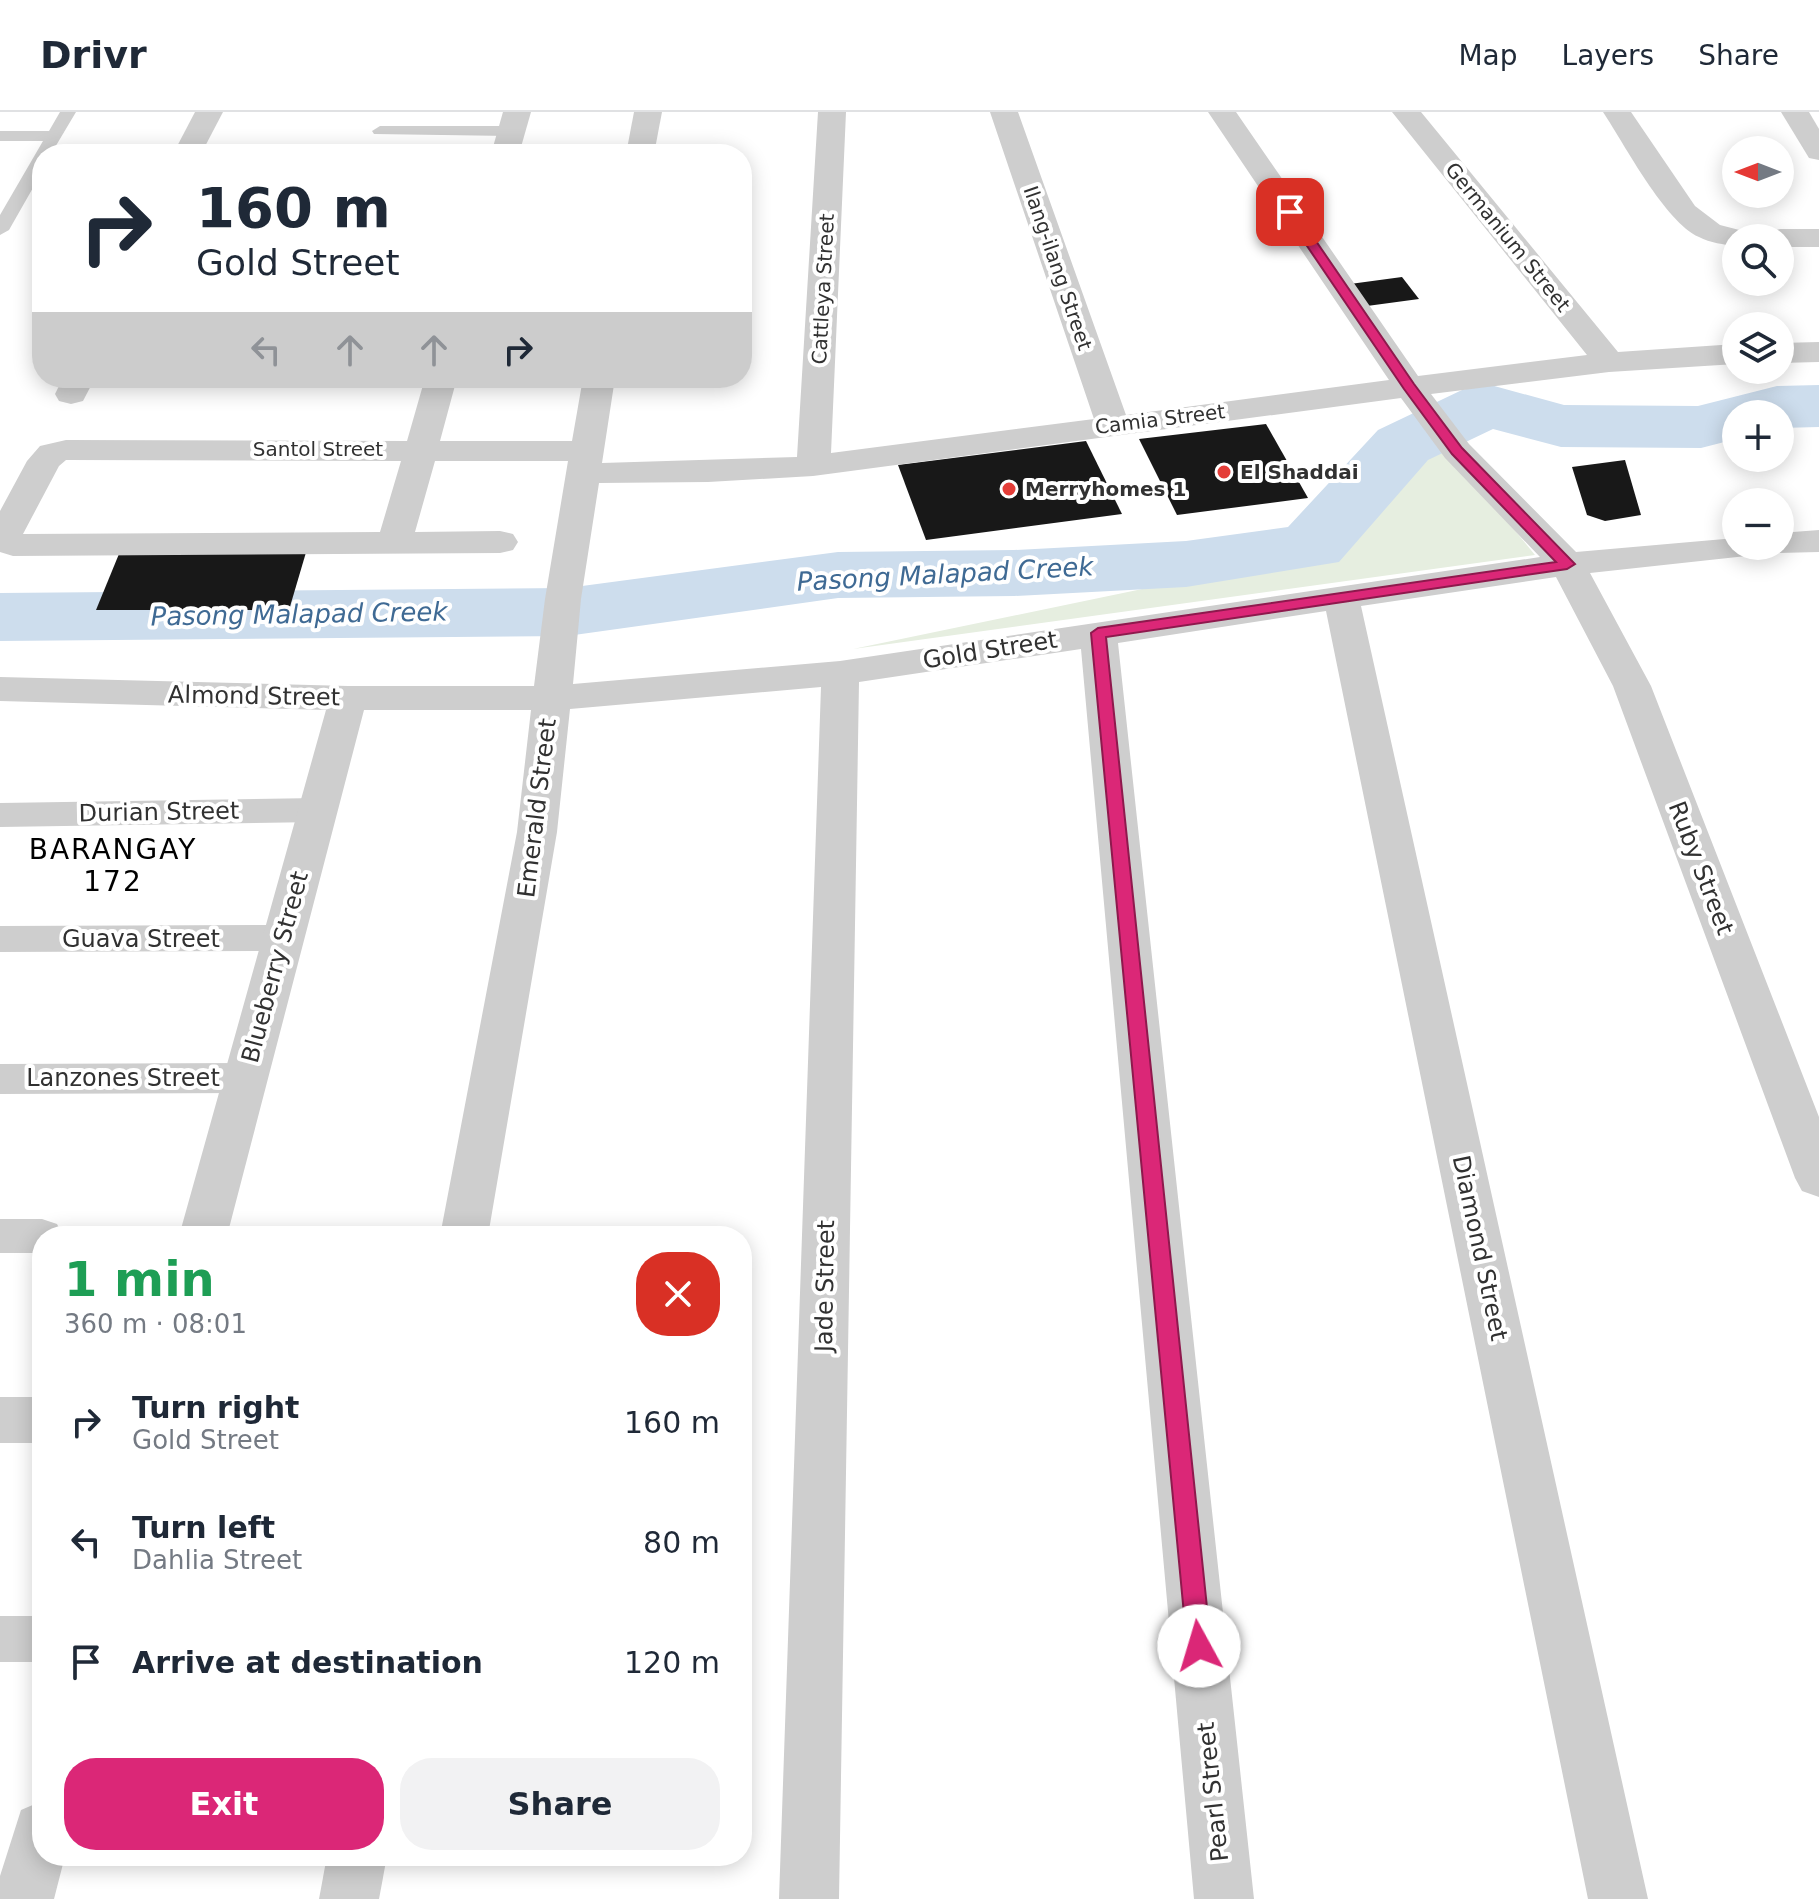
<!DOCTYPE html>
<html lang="en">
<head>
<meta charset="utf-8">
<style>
  :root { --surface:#fff; --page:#f2f2f3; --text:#1f2937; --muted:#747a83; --line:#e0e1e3; --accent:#db2777 }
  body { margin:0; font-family:"DejaVu Sans",sans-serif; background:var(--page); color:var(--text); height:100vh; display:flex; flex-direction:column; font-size:30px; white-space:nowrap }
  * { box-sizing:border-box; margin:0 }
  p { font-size:26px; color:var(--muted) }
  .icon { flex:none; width:44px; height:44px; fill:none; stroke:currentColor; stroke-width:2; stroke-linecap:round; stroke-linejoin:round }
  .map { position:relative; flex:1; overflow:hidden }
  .sheet { position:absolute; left:32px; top:1114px; width:720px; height:640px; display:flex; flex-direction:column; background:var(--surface); border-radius:32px; box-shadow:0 4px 20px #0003 }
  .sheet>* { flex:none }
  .guide { position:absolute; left:32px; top:32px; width:720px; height:244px; border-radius:32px; box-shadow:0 4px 20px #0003; background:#fff; color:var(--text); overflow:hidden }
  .needle { width:52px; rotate:270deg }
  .controls { position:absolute; left:1722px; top:24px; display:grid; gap:16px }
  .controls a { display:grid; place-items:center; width:72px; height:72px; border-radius:50%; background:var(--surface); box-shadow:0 4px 20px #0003; font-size:40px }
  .pin { position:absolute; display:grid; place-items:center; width:68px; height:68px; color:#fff; margin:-34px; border-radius:16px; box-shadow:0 4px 12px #0006 }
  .me { position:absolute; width:88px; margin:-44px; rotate:354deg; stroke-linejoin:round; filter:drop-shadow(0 0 6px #0008) }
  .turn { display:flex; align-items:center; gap:28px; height:168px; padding:0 32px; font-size:36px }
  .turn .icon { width:104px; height:104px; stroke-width:2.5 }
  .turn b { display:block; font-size:56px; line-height:68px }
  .lanes { display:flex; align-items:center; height:76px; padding:0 32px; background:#0003; justify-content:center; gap:40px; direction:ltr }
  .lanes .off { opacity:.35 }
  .round { display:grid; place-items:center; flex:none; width:84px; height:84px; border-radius:32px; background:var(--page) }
  .overview { display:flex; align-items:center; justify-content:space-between; height:136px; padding:0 32px }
  h1 { font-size:48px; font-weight:700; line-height:60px; color:#1e9e55 }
  .action { display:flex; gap:16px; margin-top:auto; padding:16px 32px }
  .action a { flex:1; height:92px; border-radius:32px; background:var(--accent); color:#fff; font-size:32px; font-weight:700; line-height:92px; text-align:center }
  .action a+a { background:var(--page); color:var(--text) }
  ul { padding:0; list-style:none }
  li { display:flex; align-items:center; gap:24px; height:120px; padding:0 32px }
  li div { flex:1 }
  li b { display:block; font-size:30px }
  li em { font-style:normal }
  header { display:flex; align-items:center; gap:48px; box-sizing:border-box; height:112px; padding:0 40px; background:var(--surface); border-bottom:2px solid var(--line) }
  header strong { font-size:38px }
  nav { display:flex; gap:44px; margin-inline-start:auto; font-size:28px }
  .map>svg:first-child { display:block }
  .green { fill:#e6eee0 }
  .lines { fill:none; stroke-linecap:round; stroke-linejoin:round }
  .river { fill:#cddded; fill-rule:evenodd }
  .building { fill:#181818 }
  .service { fill:#cecece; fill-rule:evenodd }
  .pedestrian { fill:#cecece; fill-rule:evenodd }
  .minor { fill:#cecece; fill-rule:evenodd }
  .route { fill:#db2777; stroke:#8e194d; stroke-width:2 }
  .poi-dot { fill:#e43d38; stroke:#fff; stroke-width:3 }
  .labels { text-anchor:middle; stroke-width:8; stroke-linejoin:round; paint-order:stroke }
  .far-street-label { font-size:20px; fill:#313131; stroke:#fff }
  .far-poi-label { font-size:20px; font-weight:bold; fill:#313131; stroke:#fff; text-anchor:start }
  .street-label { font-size:24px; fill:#313131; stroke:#fff }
  .water-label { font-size:26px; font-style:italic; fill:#3f6a94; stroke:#fff }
  .quarter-label { font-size:28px; letter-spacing:2px; fill:#000; stroke:#fff }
</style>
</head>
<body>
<header>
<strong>Drivr</strong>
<nav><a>Map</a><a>Layers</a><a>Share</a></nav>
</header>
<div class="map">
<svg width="1819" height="1787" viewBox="0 0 1819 1787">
  <rect width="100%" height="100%" fill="#fff"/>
  <polygon class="green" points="1443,331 1535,443 853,537 1330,438 1410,341"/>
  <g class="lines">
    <polygon class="river" points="1487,272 1564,293 1698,294 1777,274 1819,273 1819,315 1780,316 1780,302 1736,302 1736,327 1701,336 1561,335 1493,317 1428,348 1339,450 1186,475 1014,484 838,486 567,524 0,529 0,481 567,476 838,440 1014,438 1186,429 1288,415 1378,318 1462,278"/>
  </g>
  <g class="building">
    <polygon points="1402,165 1419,187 1367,194 1350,172"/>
    <polygon points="1266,312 1308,386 1177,403 1139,327"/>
    <polygon points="1086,329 1122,402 926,428 898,353"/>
    <polygon points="1625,348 1641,403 1605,409 1587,403 1572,355"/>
    <polygon points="121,437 307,437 289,498 96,498"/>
  </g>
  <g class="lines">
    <g class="service">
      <polygon points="60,0 76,0 51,42 42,42 42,60 9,118 0,123 0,103 43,29 0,29 0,19 49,19"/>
      <polygon points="380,14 512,14 520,19 512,24 374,22 372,19"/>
    </g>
    <g class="pedestrian">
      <polygon points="318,686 330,690 335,698 330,706 318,710 0,715 0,691"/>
      <polygon points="283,813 296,817 301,826 296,835 283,839 0,840 0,814"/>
      <polygon points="245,951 259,955 265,966 259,977 245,981 0,982 0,952"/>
      <polygon points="0,1107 42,1107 57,1112 63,1124 42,1124 42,1141 0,1141"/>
      <rect x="0" y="1504" width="42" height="46"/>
    </g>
    <g class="minor">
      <polygon points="195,0 223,0 201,42 173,42"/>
      <polygon points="503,0 531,0 519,42 491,42"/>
      <polygon points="634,0 662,0 654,42 626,42"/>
      <path d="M818,0H846L831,341L1094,307L990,0H1018L1126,303L1389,268L1208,0H1236L1418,264L1587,243L1392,0H1421L1618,240L1736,232V252L1609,260L1431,282L1469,332L1576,440L1736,426V434H1780V421L1819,418V440L1774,441L1590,461L1651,574L1819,1005V1085L1802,1079L1795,1066L1613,574L1556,465L1361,494L1648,1787H1588L1326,499L1118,531L1254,1787H1194L1081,537L859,570L839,1787H779L821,575L570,597L557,720L488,1124H440L517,720L531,598H364L227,1124H179L326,598L0,589V565L348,574H534L545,487L568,349H435L415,420L500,419L513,422L518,430L513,438L500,441L13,444L0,440V399L27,349L40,334L66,328L407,329L425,266H457L440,329H572L583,266H615L602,351L797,345ZM1401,286L1445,346L1540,445L840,549L573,572L581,487L599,371L708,370L813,364ZM66,348L401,349L380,420L23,422L59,354Z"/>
      <path d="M1603,0H1631L1695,94L1720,113L1747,120L1751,126H1736V135C1724,132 1710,131 1699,125C1665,110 1625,33 1603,0Z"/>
      <polygon points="1781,0 1809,0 1819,17 1819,48 1809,46"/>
      <polygon points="1780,117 1819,117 1819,135 1780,135 1780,126 1765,126 1769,120"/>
      <polygon points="1819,230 1819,250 1780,251 1780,231"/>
      <polygon points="63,266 95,266 83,289 71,292 59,289 55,282"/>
      <rect x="0" y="1285" width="42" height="46"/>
      <polygon points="42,1689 42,1744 65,1744 54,1787 0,1787 0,1764 21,1698"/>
      <polygon points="327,1744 387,1744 379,1787 319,1787"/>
    </g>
  </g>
  <polygon class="route" points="1290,96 1294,97 1414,272 1462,336 1575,452 1567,457 1106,525 1211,1534 1207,1541 1199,1545 1191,1541 1187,1534 1091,521 1098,516 1556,450 1452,342 1404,277 1284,100"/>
  <g class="poi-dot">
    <circle cx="1224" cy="360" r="8"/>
    <circle cx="1009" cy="377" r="8"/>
  </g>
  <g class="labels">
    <g class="far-street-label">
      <text transform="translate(1508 125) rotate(51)" y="7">Germanium Street</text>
      <text transform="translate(1058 156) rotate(71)" y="7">Ilang-ilang Street</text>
      <text transform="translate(823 177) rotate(-87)" y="7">Cattleya Street</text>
      <text transform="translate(1160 307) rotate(-7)" y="7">Camia Street</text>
      <text x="318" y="344">Santol Street</text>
    </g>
    <g class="far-poi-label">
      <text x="1240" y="367">El Shaddai</text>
      <text x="1025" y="384">Merryhomes 1</text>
    </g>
    <g class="street-label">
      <text transform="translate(990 538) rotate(-9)" y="8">Gold Street</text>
      <text transform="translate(254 584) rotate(1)" y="8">Almond Street</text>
      <text transform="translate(537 696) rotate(-83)" y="8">Emerald Street</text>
      <text transform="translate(159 700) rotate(-1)" y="8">Durian Street</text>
      <text transform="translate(1701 756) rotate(69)" y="8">Ruby Street</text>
      <text x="141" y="835">Guava Street</text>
      <text transform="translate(275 855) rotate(-75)" y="8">Blueberry Street</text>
      <text x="123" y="974">Lanzones Street</text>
      <text transform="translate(1480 1136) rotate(78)" y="8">Diamond Street</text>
      <text transform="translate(825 1174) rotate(-89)" y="8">Jade Street</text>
      <text transform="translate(1213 1680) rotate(-96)" y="8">Pearl Street</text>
    </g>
    <g class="water-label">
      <text transform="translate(945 462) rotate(-3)" y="9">Pasong Malapad Creek</text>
      <text transform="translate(299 502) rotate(-1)" y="9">Pasong Malapad Creek</text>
    </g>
    <g class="quarter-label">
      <text x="113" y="747">BARANGAY<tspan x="113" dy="32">172</tspan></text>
    </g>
  </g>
</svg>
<div class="controls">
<a><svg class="needle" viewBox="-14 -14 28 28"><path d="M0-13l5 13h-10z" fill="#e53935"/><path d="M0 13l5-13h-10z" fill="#747a83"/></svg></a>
<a><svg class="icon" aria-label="search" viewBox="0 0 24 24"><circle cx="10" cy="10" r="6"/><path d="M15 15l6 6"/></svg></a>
<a><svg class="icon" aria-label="layers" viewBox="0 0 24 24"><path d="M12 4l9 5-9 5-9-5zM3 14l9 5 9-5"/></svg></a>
<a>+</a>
<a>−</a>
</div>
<div class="pin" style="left:1290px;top:100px;background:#d93025"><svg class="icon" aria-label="arrive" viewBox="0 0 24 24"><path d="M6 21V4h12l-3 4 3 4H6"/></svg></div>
<svg class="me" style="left:1199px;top:1534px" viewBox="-20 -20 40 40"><circle r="19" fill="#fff"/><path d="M0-13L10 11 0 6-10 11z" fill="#db2777"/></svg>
<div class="guide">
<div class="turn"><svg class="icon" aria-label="right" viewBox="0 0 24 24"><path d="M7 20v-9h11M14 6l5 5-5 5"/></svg><div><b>160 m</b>Gold Street</div></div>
<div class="lanes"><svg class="icon off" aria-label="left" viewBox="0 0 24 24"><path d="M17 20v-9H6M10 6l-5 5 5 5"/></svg><svg class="icon off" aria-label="ahead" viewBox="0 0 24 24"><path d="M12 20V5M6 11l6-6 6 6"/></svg><svg class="icon off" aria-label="ahead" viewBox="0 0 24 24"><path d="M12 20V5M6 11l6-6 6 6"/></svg><svg class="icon" aria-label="right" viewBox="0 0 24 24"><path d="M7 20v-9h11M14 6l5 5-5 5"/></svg></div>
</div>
<section class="sheet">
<div class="overview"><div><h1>1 min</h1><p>360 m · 08:01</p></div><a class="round" style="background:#d93025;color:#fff"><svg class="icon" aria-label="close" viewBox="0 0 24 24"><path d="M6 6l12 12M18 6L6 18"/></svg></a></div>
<ul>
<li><svg class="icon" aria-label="right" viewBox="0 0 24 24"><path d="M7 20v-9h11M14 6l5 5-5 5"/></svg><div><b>Turn right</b><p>Gold Street</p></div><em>160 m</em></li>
<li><svg class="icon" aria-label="left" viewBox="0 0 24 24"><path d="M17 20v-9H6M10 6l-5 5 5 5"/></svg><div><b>Turn left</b><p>Dahlia Street</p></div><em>80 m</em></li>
<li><svg class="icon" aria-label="arrive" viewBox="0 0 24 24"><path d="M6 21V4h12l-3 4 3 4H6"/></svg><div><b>Arrive at destination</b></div><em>120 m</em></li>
</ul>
<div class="action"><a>Exit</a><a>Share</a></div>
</section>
</div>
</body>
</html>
